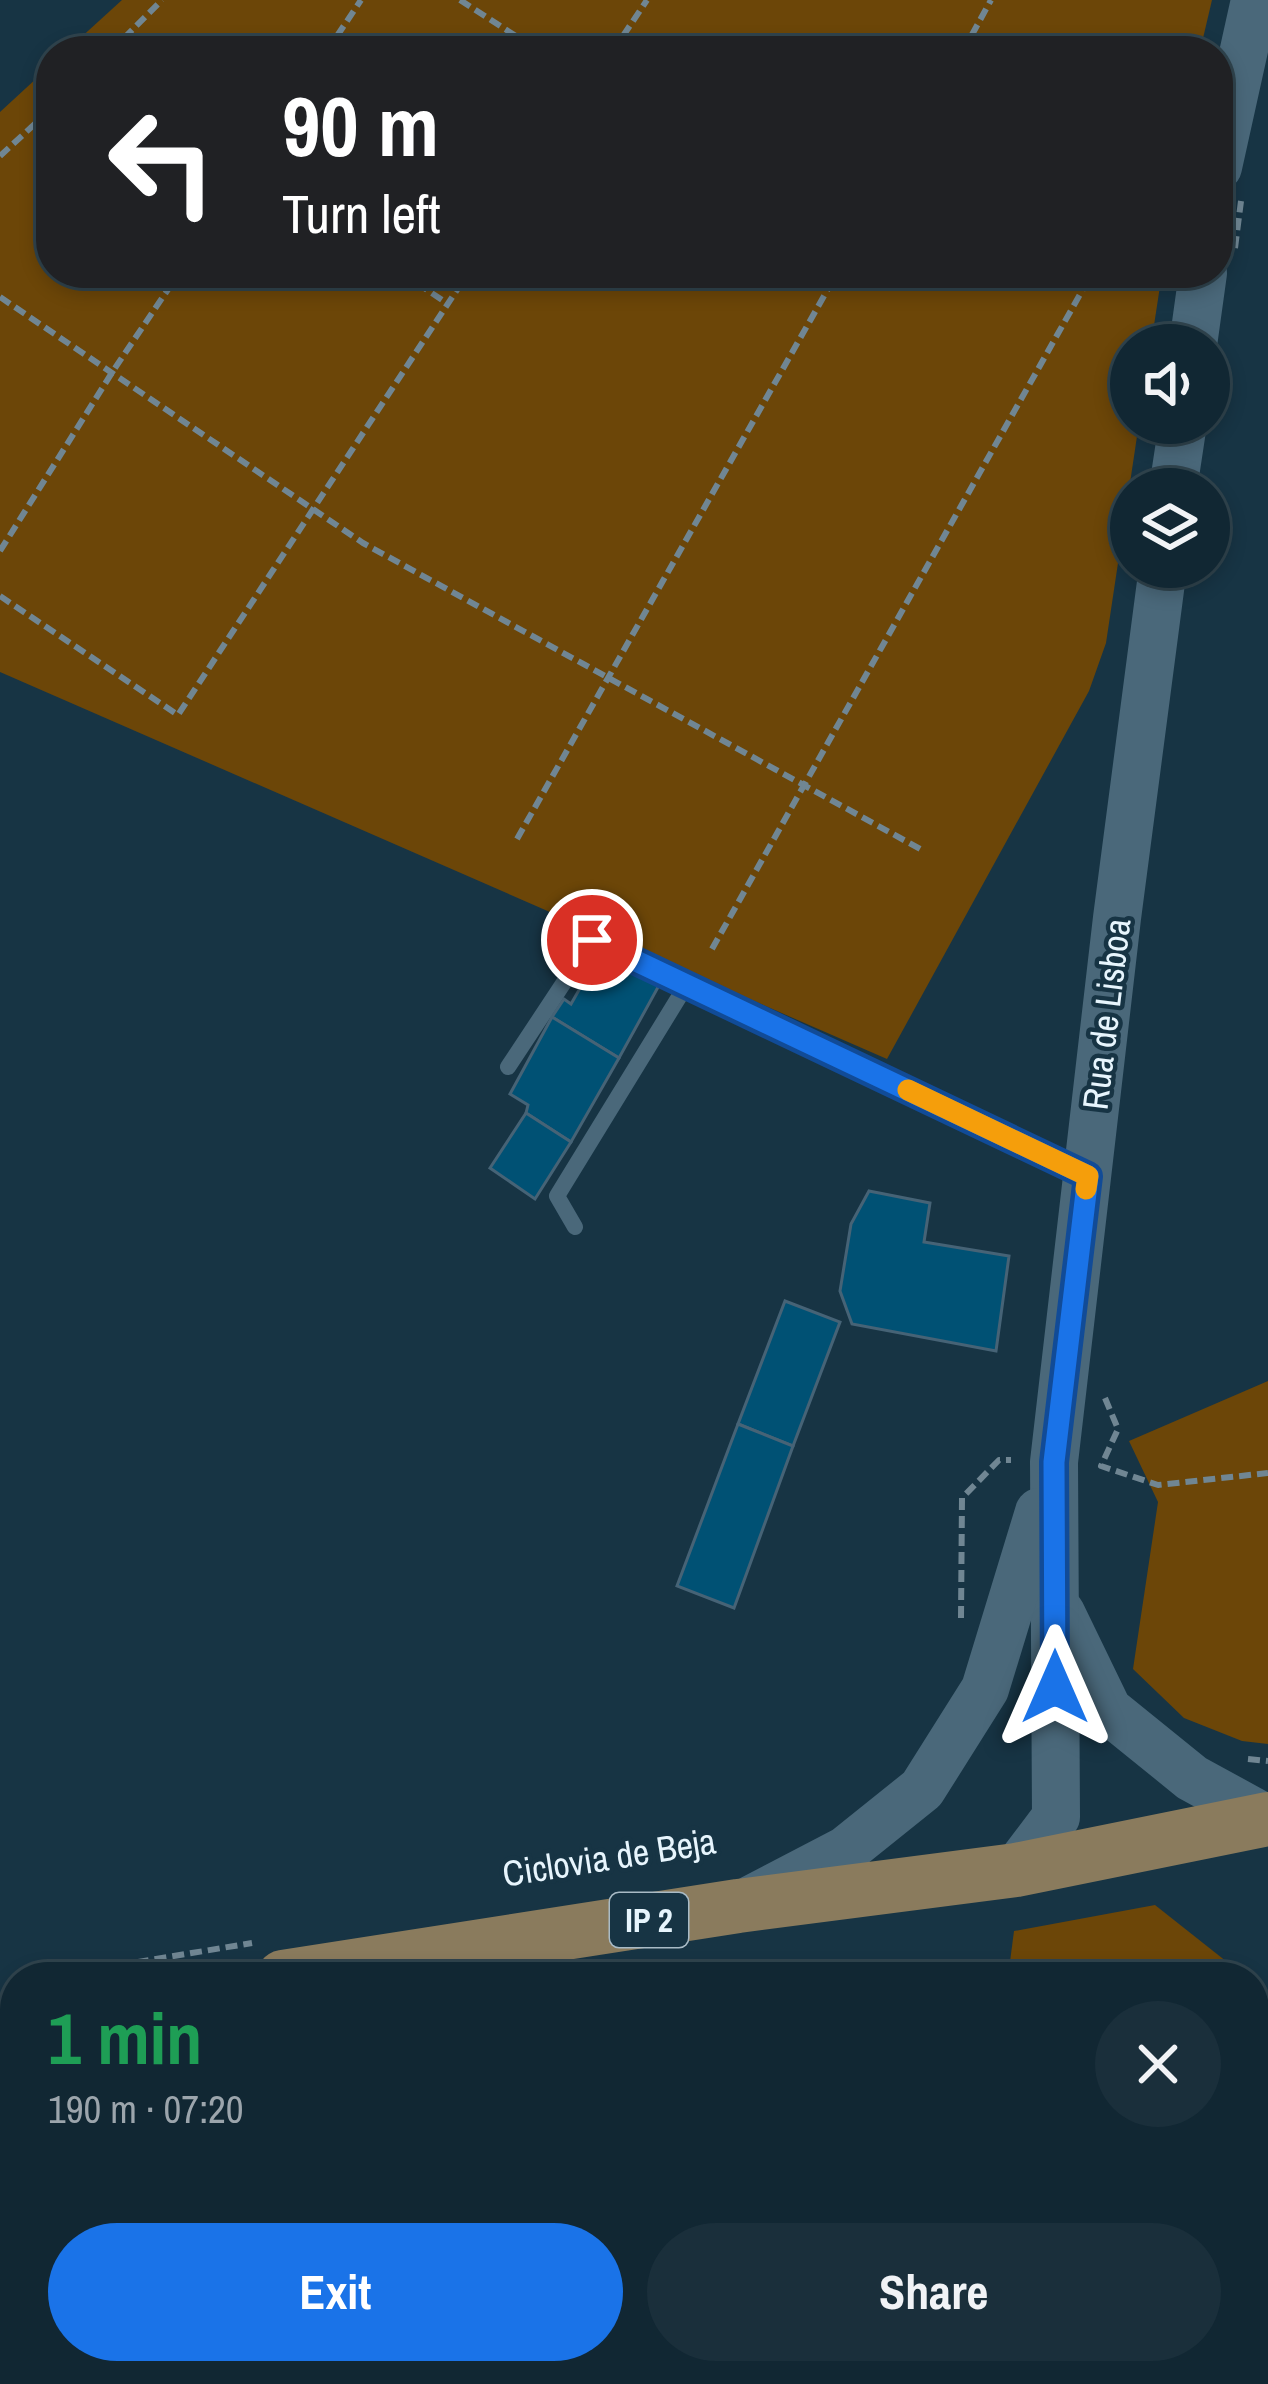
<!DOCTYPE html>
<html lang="en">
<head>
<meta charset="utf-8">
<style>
  :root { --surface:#112733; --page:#1a2f3b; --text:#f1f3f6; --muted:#9ca5ac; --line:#30444e; --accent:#1a73e8 }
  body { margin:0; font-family:"Archivo Narrow",sans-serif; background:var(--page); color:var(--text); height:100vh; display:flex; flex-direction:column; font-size:45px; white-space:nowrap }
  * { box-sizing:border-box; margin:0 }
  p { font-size:39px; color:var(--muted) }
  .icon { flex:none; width:66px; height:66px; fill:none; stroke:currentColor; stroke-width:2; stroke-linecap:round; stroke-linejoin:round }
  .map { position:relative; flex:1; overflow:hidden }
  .sheet { position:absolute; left:0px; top:1962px; width:1269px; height:423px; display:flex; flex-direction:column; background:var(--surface); border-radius:48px 48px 0 0; box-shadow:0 6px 18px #0003,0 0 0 3px var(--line) }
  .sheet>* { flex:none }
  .hud { position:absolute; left:36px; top:36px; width:1197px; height:252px; border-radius:48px; box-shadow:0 6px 18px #0003,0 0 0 3px var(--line); background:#202124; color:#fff; overflow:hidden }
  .tools { position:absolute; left:1110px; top:324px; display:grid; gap:24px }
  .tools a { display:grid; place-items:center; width:120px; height:120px; border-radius:50%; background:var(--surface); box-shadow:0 6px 18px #0003,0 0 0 3px var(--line); font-size:60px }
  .pin { position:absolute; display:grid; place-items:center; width:102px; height:102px; color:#fff; margin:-51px; border:6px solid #fff; border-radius:50%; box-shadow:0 3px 12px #0007 }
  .me { position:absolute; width:132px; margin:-66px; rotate:0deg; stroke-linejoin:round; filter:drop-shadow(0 0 9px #0008) }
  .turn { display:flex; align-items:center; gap:42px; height:252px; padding:0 48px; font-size:54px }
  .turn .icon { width:156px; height:156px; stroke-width:2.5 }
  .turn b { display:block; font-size:84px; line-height:102px }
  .round { display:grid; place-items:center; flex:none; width:126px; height:126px; border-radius:63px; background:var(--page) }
  .headline { display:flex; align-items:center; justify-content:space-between; height:204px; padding:0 48px }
  h1 { font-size:72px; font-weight:700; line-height:90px; color:#1e9e55 }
  .button { display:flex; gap:24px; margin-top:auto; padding:24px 48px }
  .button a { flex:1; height:138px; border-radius:72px; background:var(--accent); color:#fff; font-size:48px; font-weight:700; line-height:138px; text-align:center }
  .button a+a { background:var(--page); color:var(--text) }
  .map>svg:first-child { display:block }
  .green { fill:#6c4608 }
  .building { fill:#005174; stroke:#466376; stroke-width:3 }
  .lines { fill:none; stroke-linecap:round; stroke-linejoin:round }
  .path { stroke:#708693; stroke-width:6; stroke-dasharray:12 6; stroke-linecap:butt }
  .lane { stroke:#4a687a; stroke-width:16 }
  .street { stroke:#4a687a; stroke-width:33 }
  .secondary { stroke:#4a687a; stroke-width:48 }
  .primary { stroke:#8a7b5d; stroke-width:54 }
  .route-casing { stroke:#114b97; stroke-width:30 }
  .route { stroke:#1a73e8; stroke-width:21 }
  .slow { stroke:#f59e0b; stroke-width:21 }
  .labels { text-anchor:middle; stroke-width:9; stroke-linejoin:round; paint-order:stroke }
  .shield { fill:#173444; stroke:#a9bbc6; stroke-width:3 }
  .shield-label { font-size:33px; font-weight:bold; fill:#e7f5fd }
  .street-label { font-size:36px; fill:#e7f5fd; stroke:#173444 }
</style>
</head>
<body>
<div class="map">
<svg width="1268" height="2384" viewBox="0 0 1268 2384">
  <rect width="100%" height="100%" fill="#173444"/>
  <g class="green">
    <polygon points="122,0 1212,0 1200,51 66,51"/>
    <polygon points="51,65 51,273 1162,273 1151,345 1131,345 1131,423 1139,423 1106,643 1089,691 887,1059 0,672 0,112"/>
    <polygon points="1268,1381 1268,1744 1242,1741 1184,1718 1133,1669 1158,1502 1129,1441"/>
    <polygon points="1155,1905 1246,1977 1008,1977 1014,1931"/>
    <polygon points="1254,1983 1268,1994 1268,2384 958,2384 960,2370 1254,2370"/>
  </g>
  <g class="building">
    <polygon points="616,957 662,980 619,1058 552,1017 564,999 571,1004 587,976 590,977 602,962 610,968"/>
    <polygon points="552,1017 619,1058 571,1142 526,1113 528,1105 510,1094"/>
    <polygon points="526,1113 571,1142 535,1199 490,1168"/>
    <polygon points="869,1191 930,1203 924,1242 1009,1256 996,1351 852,1324 840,1291 851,1224"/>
    <polygon points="785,1301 840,1322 793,1446 738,1424"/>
    <polygon points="738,1424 793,1446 734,1608 677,1586"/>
  </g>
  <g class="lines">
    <g class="path">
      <polyline points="460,0 539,51"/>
      <polyline points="111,51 162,0"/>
      <polyline points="327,51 361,0"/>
      <polyline points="613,51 647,0"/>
      <polyline points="963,51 991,0"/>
      <polyline points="0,156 51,109"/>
      <polyline points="1235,248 1241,201"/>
      <polyline points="402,273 448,304"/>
      <polyline points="0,297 363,543 922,850"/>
      <polyline points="0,551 113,371 179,273"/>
      <polyline points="0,596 178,715 468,273"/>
      <polyline points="517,839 837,273"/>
      <polyline points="712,949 1092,273"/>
      <polyline points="1105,1398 1118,1429 1101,1466 1158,1485 1268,1473"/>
      <polyline points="961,1618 962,1498 999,1460 1011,1460"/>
      <polyline points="1248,1759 1268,1761"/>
      <polyline points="48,1977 252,1943"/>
    </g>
    <g class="lane">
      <polyline points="508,1067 592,940 687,984"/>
      <polyline points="575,1227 557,1196 687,984 1082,1173"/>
    </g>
    <polyline class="street" points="937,2384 939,2370"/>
    <g class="secondary">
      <polyline points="1218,167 1255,0"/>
      <polyline points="1193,345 1203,273"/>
      <polyline points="1173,489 1183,423"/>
      <polyline points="1061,1613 1108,1710 1192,1778 1267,1819"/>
      <polyline points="1016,1870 1056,1817 1054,1462 1117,918 1163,567"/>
      <polyline points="752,1899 846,1850 922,1789 985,1689 1039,1512"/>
    </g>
    <g class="primary">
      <polyline points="283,1977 738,1906 1016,1870 1268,1819"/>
      <polyline points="0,2021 15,2019"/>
    </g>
  </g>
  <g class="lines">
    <defs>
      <polyline id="route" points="592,940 1088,1176 1054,1462 1055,1687"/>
    </defs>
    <use href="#route" class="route-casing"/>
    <use href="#route" class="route"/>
    <polyline class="slow" points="908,1090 1088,1176 1086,1189"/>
  </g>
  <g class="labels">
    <rect class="shield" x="610" y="1893" width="78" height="54" rx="9"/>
    <g class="shield-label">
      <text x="649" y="1932">IP 2</text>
    </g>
    <g class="street-label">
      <text transform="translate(1106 1014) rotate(-83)" y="13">Rua de Lisboa</text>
      <text transform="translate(609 1857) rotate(-9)" y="13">Ciclovia de Beja</text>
    </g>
  </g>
</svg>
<div class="tools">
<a><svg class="icon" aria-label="sound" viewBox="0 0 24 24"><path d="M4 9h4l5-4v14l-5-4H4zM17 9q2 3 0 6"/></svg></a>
<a><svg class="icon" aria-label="layers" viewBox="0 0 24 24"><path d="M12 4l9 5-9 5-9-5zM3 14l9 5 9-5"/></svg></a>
</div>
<div class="pin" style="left:592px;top:940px;background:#d93025"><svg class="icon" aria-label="arrive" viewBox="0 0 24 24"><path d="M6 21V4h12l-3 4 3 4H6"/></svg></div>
<svg class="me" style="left:1055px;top:1687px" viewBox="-20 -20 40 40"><path d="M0-17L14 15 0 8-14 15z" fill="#1a73e8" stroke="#fff" stroke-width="4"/></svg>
<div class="hud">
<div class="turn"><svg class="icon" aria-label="left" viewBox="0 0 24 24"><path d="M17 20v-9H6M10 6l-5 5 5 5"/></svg><div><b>90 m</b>Turn left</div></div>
</div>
<section class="sheet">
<div class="headline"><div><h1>1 min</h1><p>190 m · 07:20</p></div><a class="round"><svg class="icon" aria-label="close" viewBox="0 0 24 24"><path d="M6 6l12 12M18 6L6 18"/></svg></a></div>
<div class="button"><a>Exit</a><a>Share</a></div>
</section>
</div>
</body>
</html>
